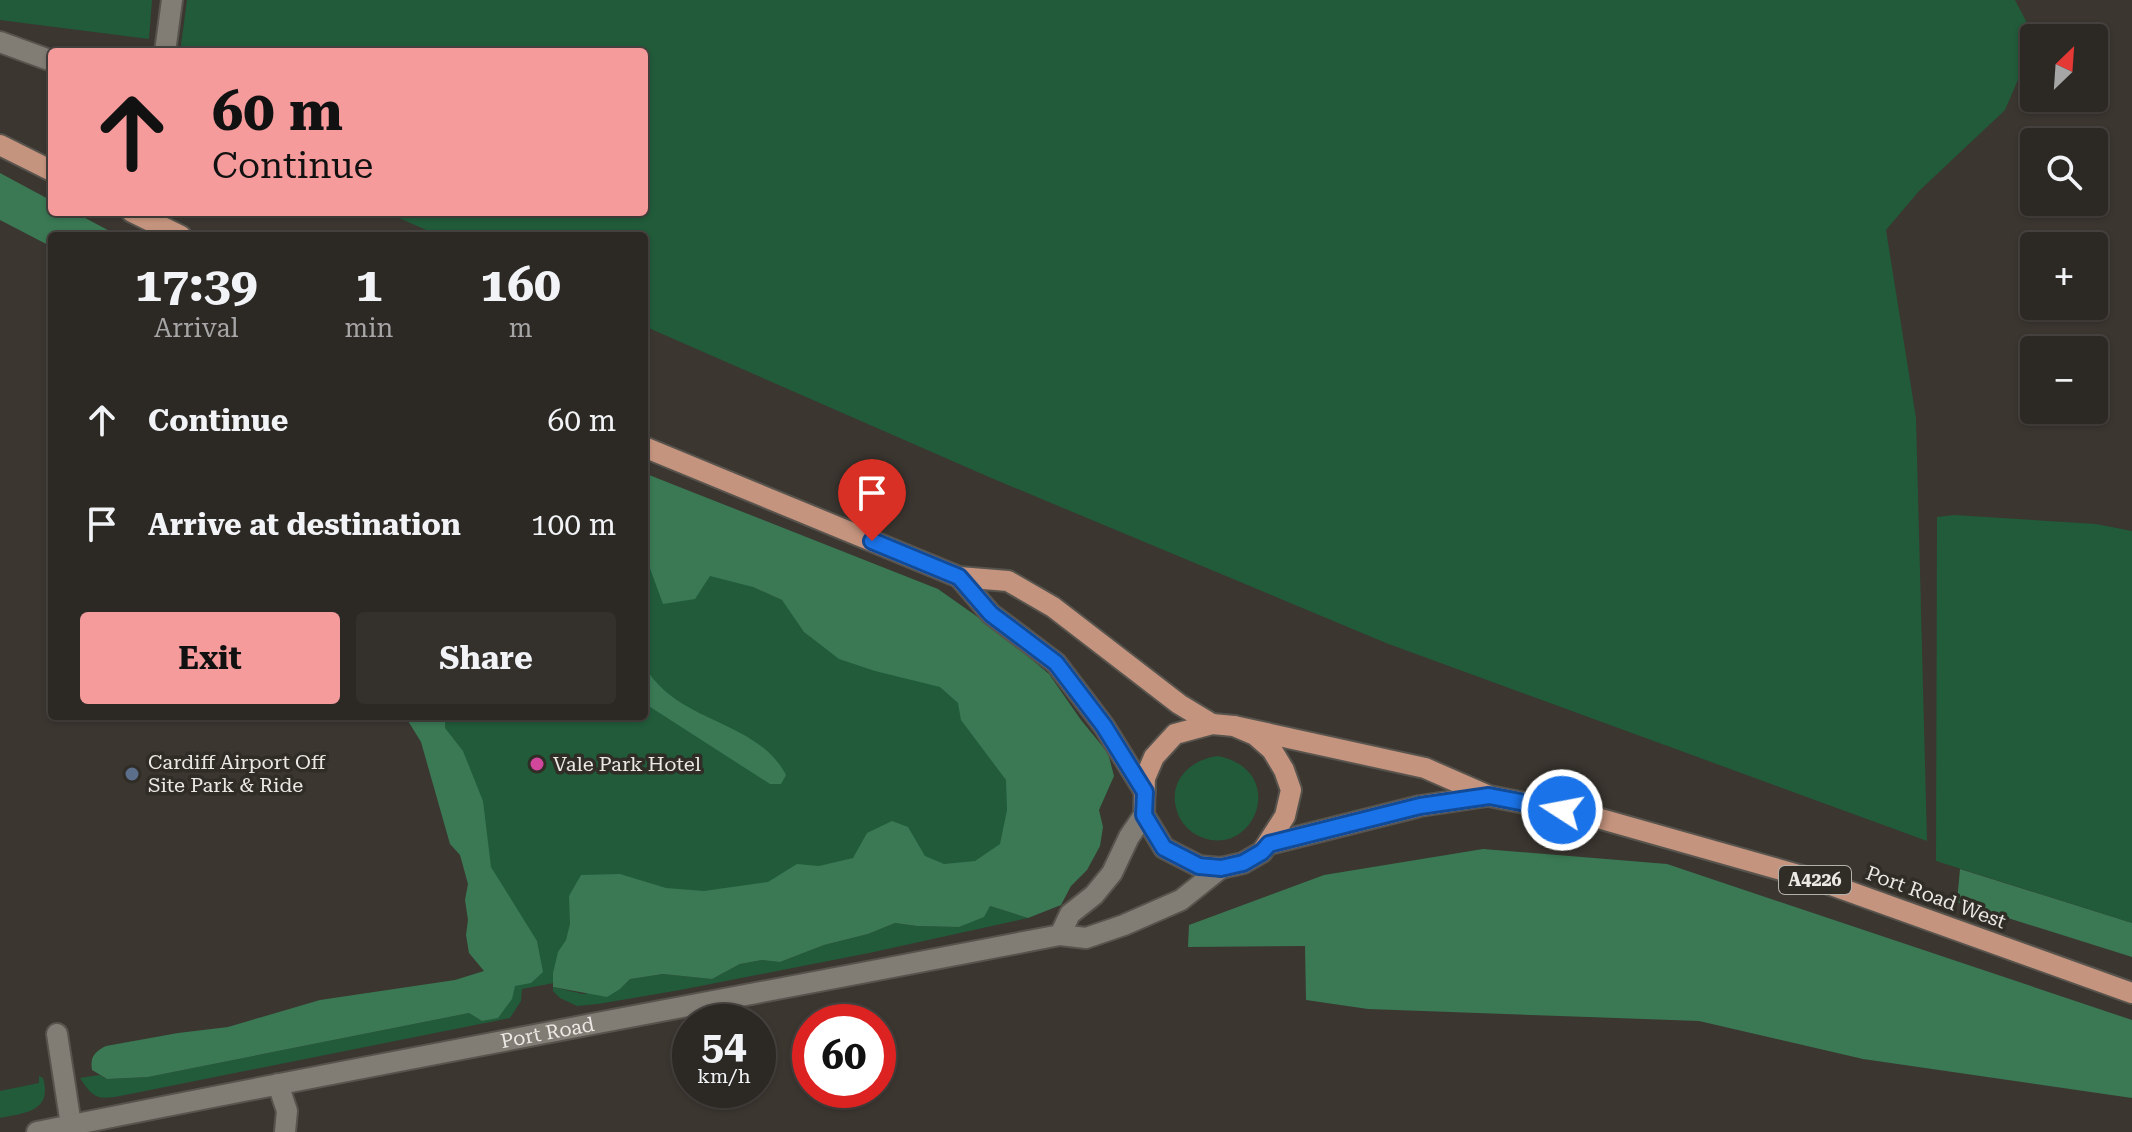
<!DOCTYPE html>
<html lang="en">
<head>
<meta charset="utf-8">
<style>
  :root { --surface:#2c2824; --page:#34302c; --text:#f1f3f6; --muted:#a6a6a6; --line:#484441; --accent:#f59b9b }
  body { margin:0; font-family:"Roboto Serif",serif; background:var(--page); color:var(--text); height:100vh; display:flex; flex-direction:column; font-size:30px; white-space:nowrap }
  * { box-sizing:border-box; margin:0 }
  p { font-size:26px; color:var(--muted) }
  .icon { flex:none; width:44px; height:44px; fill:none; stroke:currentColor; stroke-width:2; stroke-linecap:round; stroke-linejoin:round }
  .map { position:relative; flex:1; overflow:hidden }
  .side { position:absolute; left:48px; top:232px; width:600px; height:488px; display:flex; flex-direction:column; background:var(--surface); border-radius:8px; box-shadow:0 2px 6px #0004,0 0 0 2px var(--line) }
  .side>* { flex:none }
  .guide { position:absolute; left:48px; top:48px; width:600px; height:168px; border-radius:8px; box-shadow:0 2px 6px #0004,0 0 0 2px var(--line); background:#f59b9b; color:#111; overflow:hidden }
  .needle { width:52px; rotate:25deg }
  .controls { position:absolute; left:2020px; top:24px; display:grid; gap:16px }
  .controls a { display:grid; place-items:center; width:88px; height:88px; border-radius:8px; background:var(--surface); box-shadow:0 2px 6px #0004,0 0 0 2px var(--line); font-size:40px }
  .speed { position:absolute; left:672px; top:1004px; display:flex; gap:16px; font-size:40px; font-weight:700; text-align:center }
  .speed>* { display:grid; place-content:center; width:104px; height:104px; border-radius:50%; background:var(--surface); box-shadow:0 2px 6px #0004,0 0 0 2px var(--line); line-height:1 }
  .speed small { font-size:20px; font-weight:400 }
  .speed .limit { border:12px solid #d22; background:#fff; color:#111 }
  .pin { position:absolute; display:grid; place-items:center; width:68px; height:68px; color:#fff; margin:-82px -34px; border-radius:50% 50% 50% 0; rotate:-45deg; box-shadow:0 0 8px #0007 }
  .pin .icon { rotate:45deg }
  .me { position:absolute; width:88px; margin:-44px; rotate:281deg; stroke-linejoin:round; filter:drop-shadow(0 0 6px #0008) }
  .turn { display:flex; align-items:center; gap:28px; height:168px; padding:0 32px; font-size:36px }
  .turn .icon { width:104px; height:104px; stroke-width:2.5 }
  .turn b { display:block; font-size:56px; line-height:68px }
  .eta { display:flex; justify-content:space-evenly; align-items:center; height:136px; text-align:center }
  .eta b { font-size:48px; font-weight:700; line-height:56px }
  .cta { display:flex; gap:16px; margin-top:auto; padding:16px 32px }
  .cta a { flex:1; height:92px; border-radius:8px; background:var(--accent); color:#111; font-size:32px; font-weight:700; line-height:92px; text-align:center }
  .cta a+a { background:var(--page); color:var(--text) }
  ul { padding:0; list-style:none }
  li { display:flex; align-items:center; gap:24px; height:104px; padding:0 32px }
  li div { flex:1 }
  li b { display:block; font-size:30px }
  li em { font-style:normal }
  .map>svg:first-child { display:block }
  .green { fill:#215b3a }
  .forest { fill:#3a7954 }
  .lines { fill:none; stroke-linecap:round; stroke-linejoin:round }
  .minor-casing { stroke:#57534d; stroke-width:24 }
  .major-casing { stroke:#57534d; stroke-width:24 }
  .minor { stroke:#817c74; stroke-width:20 }
  .major { stroke:#c5947e; stroke-width:20 }
  .route-casing { stroke:#114b97; stroke-width:20 }
  .route { stroke:#1a73e8; stroke-width:14 }
  .hotel-dot { fill:#d1479c; stroke:#302c26; stroke-width:3 }
  .service-dot { fill:#5c6f8a; stroke:#302c26; stroke-width:3 }
  .labels { text-anchor:middle; stroke-width:7; stroke-linejoin:round; paint-order:stroke }
  .shield { fill:#302c26; stroke:#b4b0ac; stroke-width:2 }
  .shield-label { font-size:18px; font-weight:bold; fill:#ece9e5 }
  .poi-label { font-size:20px; fill:#ece9e5; stroke:#302c26; text-anchor:start }
  .street-label { font-size:20px; fill:#ece9e5; stroke:#302c26 }
</style>
</head>
<body>
<div class="map">
<svg width="2132" height="1132" viewBox="0 0 2132 1132">
  <rect width="100%" height="100%" fill="#3b3630"/>
  <g class="green">
    <polygon points="0,0 152,0 149,39 0,20"/>
    <polygon points="187,0 2015,0 2026,21 2026,61 2005,110 1919,191 1886,230 1916,418 1927,841 1386,643 989,477 644,326 644,236 440,236 385,212 644,212 644,52 180,52"/>
    <polygon points="1954,515 2096,524 2132,531 2132,923 1936,861 1937,517"/>
    <path d="M644,544L753,587L974,684L1046,757L970,905L522,989L521,1001L510,1018L120,1096C97,1100 93,1098 80,1078L99,1075L107,1079L148,1077L469,1013L482,1021L512,999L421,716H644Z"/>
    <path d="M1218,756C1290,771 1254,859 1201,837C1189,832 1180,822 1177,811C1167,781 1191,759 1218,756Z"/>
    <polygon points="990,906 1028,918 869,953 680,990 598,1004 577,1006 560,998 553,991 553,987 583,994 620,989 630,979 663,974 712,979 740,964 762,960 780,962 824,945 868,934 895,923 917,926 960,927"/>
    <path d="M39,1076L43,1078C53,1112 24,1113 0,1118V1091L39,1083Z"/>
  </g>
  <g class="forest">
    <polygon points="0,173 52,201 52,212 74,212 119,236 52,236 52,247 0,220"/>
    <polygon points="644,473 938,589 999,632 1049,674 1081,720 1108,753 1114,776 1099,810 1103,827 1100,846 1087,870 1071,886 1061,905 1028,918 990,906 984,917 959,927 917,926 895,923 868,934 824,945 780,962 762,960 740,964 712,979 663,974 630,979 620,989 607,997 553,987 553,973 558,952 566,940 570,924 569,896 581,875 620,874 666,888 704,891 768,882 797,864 819,866 853,858 867,833 892,821 908,827 925,856 944,864 975,861 1000,844 1007,810 1006,780 961,720 958,703 940,687 875,671 839,659 804,632 782,600 753,587 710,576 695,599 663,604 648,563 644,564"/>
    <path d="M644,666C655,684 671,698 690,708C724,727 767,738 786,775L781,784H770L644,703Z"/>
    <path d="M405,716H445V728L463,751L483,801L491,867L537,941L543,972L531,983L515,986L512,999L498,1018L482,1021L469,1013L148,1077L107,1079L92,1070C90,1057 94,1052 106,1046L178,1033L228,1027L320,1000L455,980L484,971L469,953L466,935L468,920L465,900L468,884L460,855L450,844L421,742Z"/>
    <polygon points="1483,849 1667,864 2132,1020 2132,1098 1863,1059 1699,1021 1368,1009 1306,1000 1305,946 1188,947 1189,925 1324,875"/>
    <polygon points="1960,869 2132,923 2132,957 1957,902"/>
  </g>
  <g class="lines">
    <defs>
      <g id="minor">
        <polyline points="0,42 52,61"/>
        <polyline points="165,52 172,0"/>
        <polyline points="1060,935 1070,914 1094,895 1112,873 1129,837 1144,815"/>
        <polyline points="57,1034 71,1125"/>
        <polyline points="278,1084 287,1111 285,1132"/>
        <path id="s1" d="M37,1132C377,1063 719,1001 1060,935L1086,938L1124,925L1181,900L1221,868"/>
      </g>
      <g id="major">
        <polyline points="0,145 52,171"/>
        <polyline points="132,212 181,236"/>
        <polyline points="644,447 959,577 1008,581 1053,607 1179,704 1212,724"/>
        <polyline points="959,577 991,614 1056,663 1104,726 1145,792"/>
        <polygon points="1212,724 1234,726 1255,735 1272,750 1284,770 1291,790 1285,816 1262,852 1243,863 1221,868 1199,866 1164,848 1144,815 1145,778 1154,757 1175,734"/>
        <polyline points="1234,726 1425,768 1489,796 1587,815 1820,881 2132,993"/>
        <polyline points="1269,844 1420,806 1487,796"/>
      </g>
    </defs>
    <use href="#minor" class="minor-casing"/>
    <use href="#major" class="major-casing"/>
    <use href="#minor" class="minor"/>
    <use href="#major" class="major"/>
  </g>
  <g class="lines">
    <defs>
      <polyline id="route" points="872,541 959,577 991,614 1056,663 1104,726 1145,792 1144,815 1164,848 1199,866 1221,868 1243,863 1262,852 1269,844 1420,806 1489,796 1562,810"/>
    </defs>
    <use href="#route" class="route-casing"/>
    <use href="#route" class="route"/>
  </g>
  <circle class="hotel-dot" cx="537" cy="764" r="8"/>
  <circle class="service-dot" cx="132" cy="774" r="8"/>
  <g class="labels">
    <rect class="shield" x="1779" y="866" width="72" height="28" rx="6"/>
    <g class="shield-label">
      <text x="1815" y="886">A4226</text>
    </g>
    <g class="poi-label">
      <text x="148" y="769">Cardiff Airport Off<tspan x="148" dy="23">Site Park &amp; Ride</tspan></text>
      <text x="553" y="771">Vale Park Hotel</text>
    </g>
    <g class="street-label">
      <text transform="translate(1936 897) rotate(20)" y="7">Port Road West</text>
      <text dy="7" stroke="none"><textPath href="#s1" startOffset="520">Port Road</textPath></text>
    </g>
  </g>
</svg>
<div class="controls">
<a><svg class="needle" viewBox="-14 -14 28 28"><path d="M0-13l5 13h-10z" fill="#e53935"/><path d="M0 13l5-13h-10z" fill="#a6a6a6"/></svg></a>
<a><svg class="icon" aria-label="search" viewBox="0 0 24 24"><circle cx="10" cy="10" r="6"/><path d="M15 15l6 6"/></svg></a>
<a>+</a>
<a>−</a>
</div>
<div class="speed"><div>54<small>km/h</small></div><div class="limit">60</div></div>
<div class="pin" style="left:872px;top:541px;background:#d93025"><svg class="icon" aria-label="arrive" viewBox="0 0 24 24"><path d="M6 21V4h12l-3 4 3 4H6"/></svg></div>
<svg class="me" style="left:1562px;top:810px" viewBox="-20 -20 40 40"><circle r="17" fill="#1a73e8" stroke="#fff" stroke-width="3"/><path d="M0-11L8 9 0 5-8 9z" fill="#fff"/></svg>
<div class="guide">
<div class="turn"><svg class="icon" aria-label="ahead" viewBox="0 0 24 24"><path d="M12 20V5M6 11l6-6 6 6"/></svg><div><b>60 m</b>Continue</div></div>
</div>
<section class="side">
<div class="eta">
<div><b>17:39</b><p>Arrival</p></div>
<div><b>1</b><p>min</p></div>
<div><b>160</b><p>m</p></div>
</div>
<ul>
<li><svg class="icon" aria-label="ahead" viewBox="0 0 24 24"><path d="M12 20V5M6 11l6-6 6 6"/></svg><div><b>Continue</b></div><em>60 m</em></li>
<li><svg class="icon" aria-label="arrive" viewBox="0 0 24 24"><path d="M6 21V4h12l-3 4 3 4H6"/></svg><div><b>Arrive at destination</b></div><em>100 m</em></li>
</ul>
<div class="cta"><a>Exit</a><a>Share</a></div>
</section>
</div>
</body>
</html>
